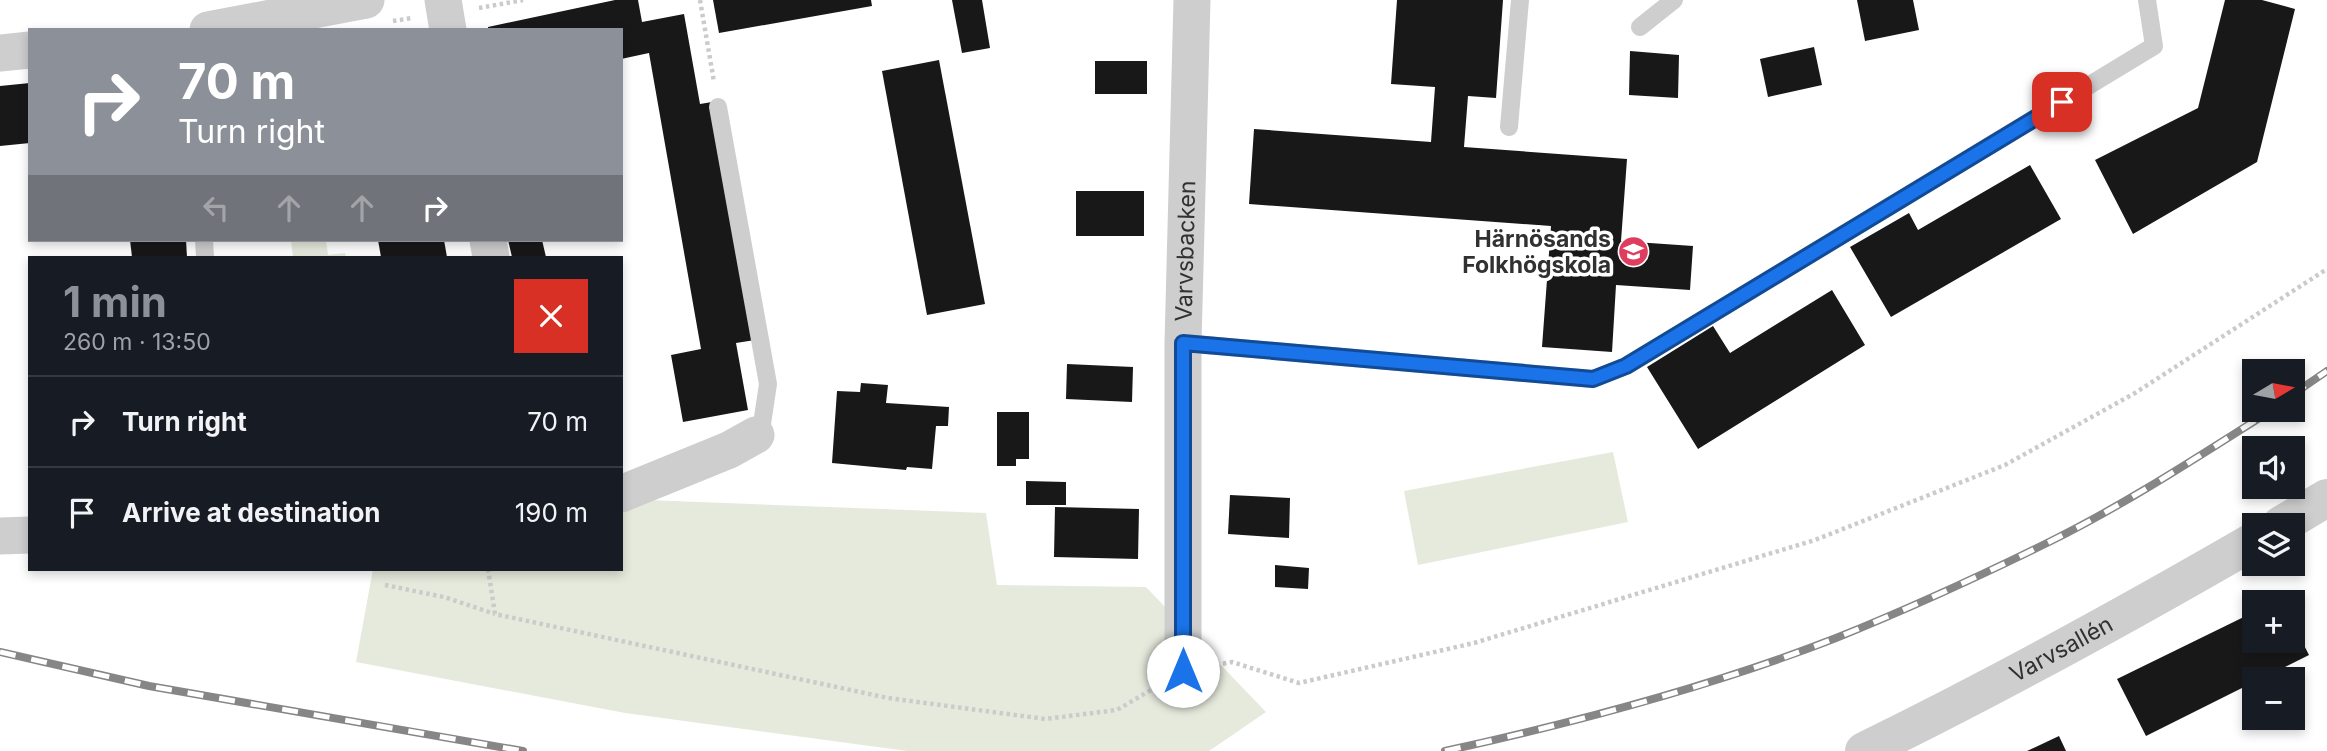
<!DOCTYPE html>
<html lang="en">
<head>
<meta charset="utf-8">
<style>
  :root { --surface:#171b24; --page:#20242c; --text:#f1f3f6; --muted:#9ea1a6; --line:#363941; --accent:#8c9099 }
  body { margin:0; font-family:Inter,sans-serif; background:var(--page); color:var(--text); height:100vh; display:flex; flex-direction:column; font-size:26px; white-space:nowrap }
  * { box-sizing:border-box; margin:0 }
  p { font-size:23px; color:var(--muted) }
  .icon { flex:none; width:38px; height:38px; fill:none; stroke:currentColor; stroke-width:2; stroke-linecap:round; stroke-linejoin:round }
  .map { position:relative; flex:1; overflow:hidden }
  .drawer { position:absolute; left:28px; top:256px; width:595px; height:315px; display:flex; flex-direction:column; background:var(--surface); border-radius:0px; box-shadow:0 4px 10px #0003 }
  .drawer>* { flex:none }
  .hud { position:absolute; left:28px; top:28px; width:595px; height:214px; border-radius:0px; box-shadow:0 4px 10px #0003; background:#8c9099; color:#fff; overflow:hidden }
  .needle { width:46px; rotate:80deg }
  .controls { position:absolute; left:2242px; top:359px; display:grid; gap:14px }
  .controls a { display:grid; place-items:center; width:63px; height:63px; border-radius:0px; background:var(--surface); box-shadow:0 4px 10px #0003; font-size:35px }
  .pin { position:absolute; display:grid; place-items:center; width:60px; height:60px; color:#fff; margin:-30px; border-radius:14px; box-shadow:0 4px 10px #0006 }
  .me { position:absolute; width:77px; margin:-38px; rotate:0deg; stroke-linejoin:round; filter:drop-shadow(0 0 5px #0008) }
  .turn { display:flex; align-items:center; gap:24px; height:147px; padding:0 35px; font-size:32px }
  .turn .icon { width:91px; height:91px; stroke-width:2.5 }
  .turn b { display:block; font-size:49px; line-height:60px }
  .lanes { display:flex; align-items:center; height:66px; padding:0 35px; background:#0003; justify-content:center; gap:35px; direction:ltr }
  .lanes .off { opacity:.35 }
  .round { display:grid; place-items:center; flex:none; width:74px; height:74px; border-radius:0px; background:var(--page) }
  .headline { display:flex; align-items:center; justify-content:space-between; height:119px; padding:0 35px }
  h1 { font-size:42px; font-weight:700; line-height:52px; color:var(--accent) }
  ul { padding:0; list-style:none }
  li { display:flex; align-items:center; gap:21px; height:91px; padding:0 35px; border-top:2px solid var(--line) }
  li div { flex:1 }
  li b { display:block; font-size:26px }
  li em { font-style:normal }
  .map>svg:first-child { display:block }
  .green { fill:#e6eadd }
  .building { fill:#181818 }
  .lines { fill:none; stroke-linecap:round; stroke-linejoin:round }
  .path { stroke:#cbcbcb; stroke-width:4.5; stroke-dasharray:3.5 3.5; stroke-linecap:butt }
  .service { stroke:#cecece; stroke-width:18 }
  .minor { stroke:#cecece; stroke-width:37 }
  .tertiary { stroke:#cecece; stroke-width:38 }
  .rail-casing { stroke:#868686; stroke-width:8 }
  .rail { stroke:#fff; stroke-width:5; stroke-dasharray:16; stroke-linecap:butt }
  .route-casing { stroke:#114b97; stroke-width:18 }
  .route { stroke:#1a73e8; stroke-width:12 }
  .labels { text-anchor:middle; stroke-width:7; stroke-linejoin:round; paint-order:stroke }
  .poi-label { font-size:23px; font-weight:bold; fill:#313131; stroke:#fff; text-anchor:end }
  .street-label { font-size:23px; fill:#313131; stroke:#fff }
</style>
</head>
<body>
<div class="map">
<svg width="2327" height="751" viewBox="0 0 2327 751">
  <rect width="100%" height="100%" fill="#fff"/>
  <g class="green">
    <polygon points="291,240 326,240 328,255 345,253 346,257 293,257"/>
    <polygon points="1613,452 1628,522 1418,565 1404,491"/>
    <polygon points="621,499 986,513 997,585 1146,587 1266,712 1209,751 907,751 625,713 356,662 373,569 621,569"/>
  </g>
  <g class="building">
    <polygon points="615,0 638,0 642,22 684,14 700,104 712,102 755,340 736,343 748,410 683,422 671,355 701,349 649,53 621,59 621,30 488,30 488,27"/>
    <polygon points="713,0 871,0 872,6 719,33"/>
    <polygon points="952,0 982,0 990,48 962,53"/>
    <polygon points="1397,0 1503,0 1496,98 1468,96 1464,147 1627,159 1621,241 1693,246 1690,290 1616,285 1612,352 1542,347 1551,226 1249,204 1254,129 1431,142 1435,87 1391,84"/>
    <polygon points="1857,0 1913,0 1919,30 1865,41"/>
    <polygon points="2225,0 2262,0 2295,9 2257,162 2133,234 2095,160 2198,108"/>
    <polygon points="1814,47 1822,85 1768,97 1760,59"/>
    <polygon points="1630,51 1679,55 1678,98 1629,95"/>
    <polygon points="939,60 985,304 927,315 882,71"/>
    <rect x="1095" y="61" width="52" height="33"/>
    <polygon points="30,83 30,143 0,146 0,86"/>
    <polygon points="2030,165 2061,219 1891,317 1850,247 1909,213 1918,230"/>
    <rect x="1076" y="191" width="68" height="45"/>
    <polygon points="130,240 186,240 187,257 132,257"/>
    <polygon points="378,240 444,240 447,257 381,257"/>
    <polygon points="508,240 542,240 546,257 512,257"/>
    <polygon points="1832,290 1865,345 1698,449 1647,367 1713,326 1730,353"/>
    <polygon points="1067,364 1133,367 1132,402 1066,399"/>
    <polygon points="861,383 888,385 886,403 949,407 948,426 936,426 932,469 907,467 906,470 832,463 837,391 860,392"/>
    <polygon points="997,412 1029,412 1029,459 1016,459 1016,466 997,466"/>
    <polygon points="1026,481 1066,482 1066,505 1026,505"/>
    <polygon points="1230,495 1290,498 1289,538 1228,534"/>
    <polygon points="1055,507 1139,509 1138,559 1054,557"/>
    <polygon points="1275,565 1309,568 1308,589 1275,587"/>
    <polygon points="2254,612 2254,640 2292,640 2292,622 2309,655 2261,679 2254,679 2254,682 2146,736 2117,679"/>
    <polygon points="2059,736 2066,751 2027,751"/>
  </g>
  <g class="lines">
    <g class="path">
      <polyline points="700,0 714,82"/>
      <polyline points="479,8 523,0"/>
      <polyline points="393,21 412,18"/>
      <polyline points="488,569 495,614 888,698 1045,719 1117,710 1156,687"/>
      <polyline points="385,585 444,597 495,614"/>
      <polyline points="1216,665 1232,662 1299,683 1474,643 1815,540 2005,465 2135,393 2327,269"/>
    </g>
    <g class="service">
      <polyline points="1640,27 1674,0"/>
      <polyline points="718,107 768,384 762,424 756,435"/>
      <polyline points="1509,127 1520,0"/>
      <polyline points="204,240 205,257"/>
      <polyline points="1183,343 1593,379 1626,366 2154,46 2147,0"/>
    </g>
    <g class="minor">
      <polyline points="443,0 448,30"/>
      <polyline points="208,30 366,0"/>
      <polyline points="0,53 30,50"/>
      <polyline points="488,240 491,257"/>
      <polyline points="621,494 729,450 756,435"/>
      <polyline points="0,536 30,535"/>
      <path id="s1" d="M1183,671V343L1192,0"/>
    </g>
    <g class="tertiary">
      <polyline points="2281,525 2327,498"/>
      <path id="s2" d="M1864,751C1997,686 2126,615 2254,541"/>
    </g>
    <defs>
      <g id="rail">
        <polyline points="2292,395 2327,371"/>
        <polyline points="0,652 149,686 523,751"/>
        <path d="M1445,751C1577,722 1710,687 1836,638C1908,609 1980,576 2049,542C2126,504 2199,456 2272,410"/>
      </g>
    </defs>
    <use href="#rail" class="rail-casing"/>
    <use href="#rail" class="rail"/>
  </g>
  <g class="lines">
    <defs>
      <polyline id="route" points="1183,671 1183,343 1593,379 1626,366 2062,102"/>
    </defs>
    <use href="#route" class="route-casing"/>
    <use href="#route" class="route"/>
  </g>
  <defs>
    <symbol id="school-disc" viewBox="-11 -11 22 22"><circle r="9.5" fill="#df3d60" stroke="#fff"/><path d="M0-5L7-2L0 1L-7-2ZM-4 1L0 2.5L4 1V4Q0 6-4 4Z" fill="#fff"/></symbol>
  </defs>
  <g fill-rule="evenodd">
    <use href="#school-disc" x="1616" y="234" width="35" height="35"/>
  </g>
  <g class="labels">
    <g class="poi-label">
      <text x="1611" y="247">Härnösands<tspan x="1611" dy="26">Folkhögskola</tspan></text>
    </g>
    <g class="street-label">
      <text dy="8" stroke="none"><textPath href="#s1" startOffset="420">Varvsbacken</textPath></text>
      <text dy="8" stroke="none"><textPath href="#s2" startOffset="222">Varvsallén</textPath></text>
    </g>
  </g>
</svg>
<div class="controls">
<a><svg class="needle" viewBox="-14 -14 28 28"><path d="M0-13l5 13h-10z" fill="#e53935"/><path d="M0 13l5-13h-10z" fill="#9ea1a6"/></svg></a>
<a><svg class="icon" aria-label="sound" viewBox="0 0 24 24"><path d="M4 9h4l5-4v14l-5-4H4zM17 9q2 3 0 6"/></svg></a>
<a><svg class="icon" aria-label="layers" viewBox="0 0 24 24"><path d="M12 4l9 5-9 5-9-5zM3 14l9 5 9-5"/></svg></a>
<a>+</a>
<a>−</a>
</div>
<div class="pin" style="left:2062px;top:102px;background:#d93025"><svg class="icon" aria-label="arrive" viewBox="0 0 24 24"><path d="M6 21V4h12l-3 4 3 4H6"/></svg></div>
<svg class="me" style="left:1183px;top:671px" viewBox="-20 -20 40 40"><circle r="19" fill="#fff"/><path d="M0-13L10 11 0 6-10 11z" fill="#1a73e8"/></svg>
<div class="hud">
<div class="turn"><svg class="icon" aria-label="right" viewBox="0 0 24 24"><path d="M7 20v-9h11M14 6l5 5-5 5"/></svg><div><b>70 m</b>Turn right</div></div>
<div class="lanes"><svg class="icon off" aria-label="left" viewBox="0 0 24 24"><path d="M17 20v-9H6M10 6l-5 5 5 5"/></svg><svg class="icon off" aria-label="ahead" viewBox="0 0 24 24"><path d="M12 20V5M6 11l6-6 6 6"/></svg><svg class="icon off" aria-label="ahead" viewBox="0 0 24 24"><path d="M12 20V5M6 11l6-6 6 6"/></svg><svg class="icon" aria-label="right" viewBox="0 0 24 24"><path d="M7 20v-9h11M14 6l5 5-5 5"/></svg></div>
</div>
<section class="drawer">
<div class="headline"><div><h1>1 min</h1><p>260 m · 13:50</p></div><a class="round" style="background:#d93025;color:#fff"><svg class="icon" aria-label="close" viewBox="0 0 24 24"><path d="M6 6l12 12M18 6L6 18"/></svg></a></div>
<ul>
<li><svg class="icon" aria-label="right" viewBox="0 0 24 24"><path d="M7 20v-9h11M14 6l5 5-5 5"/></svg><div><b>Turn right</b></div><em>70 m</em></li>
<li><svg class="icon" aria-label="arrive" viewBox="0 0 24 24"><path d="M6 21V4h12l-3 4 3 4H6"/></svg><div><b>Arrive at destination</b></div><em>190 m</em></li>
</ul>
</section>
</div>
</body>
</html>
